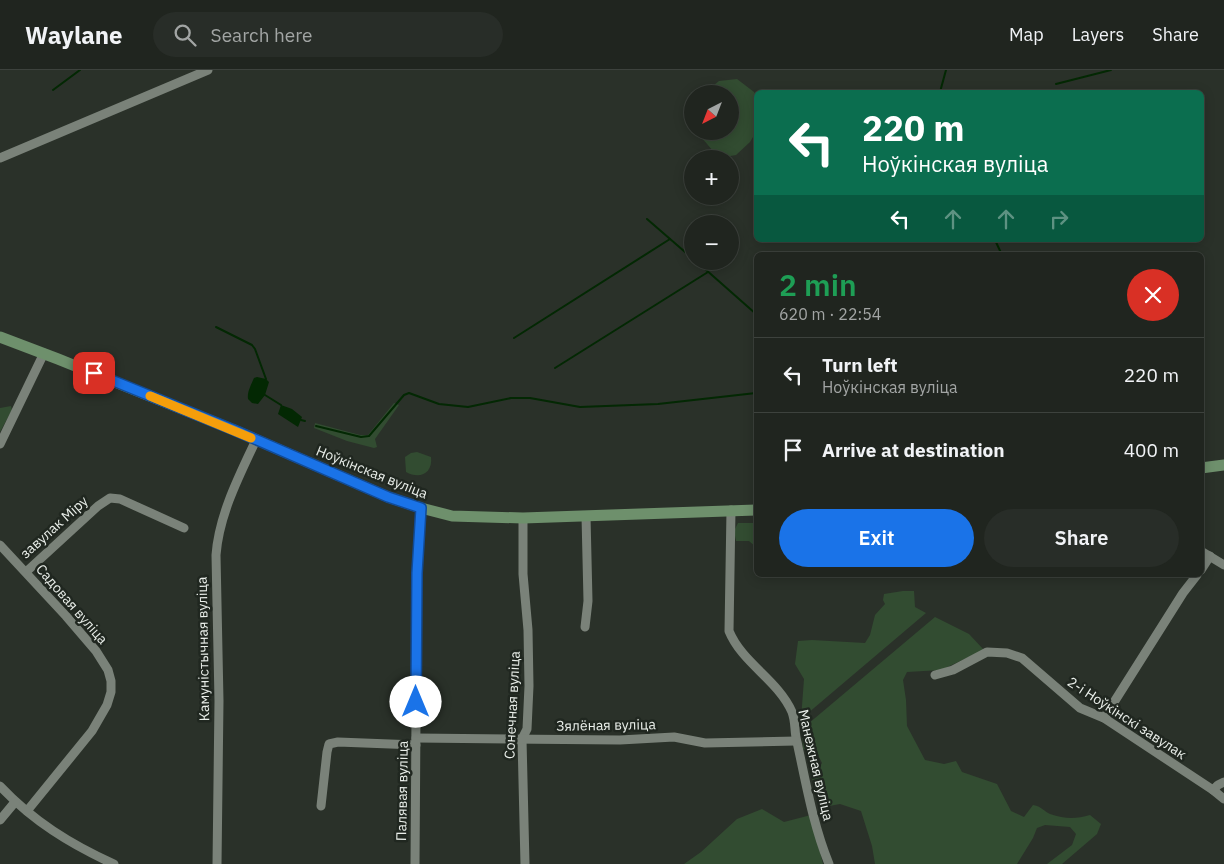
<!DOCTYPE html>
<html lang="en">
<head>
<meta charset="utf-8">
<style>
  :root { --surface:#20251f; --page:#282d28; --text:#f1f3f6; --muted:#a2a5a4; --line:#3d423d; --accent:#1a73e8 }
  body { margin:0; font-family:"IBM Plex Sans",sans-serif; background:var(--page); color:var(--text); height:100vh; display:flex; flex-direction:column; font-size:19px; white-space:nowrap }
  * { box-sizing:border-box; margin:0 }
  p { font-size:16px; color:var(--muted) }
  .icon { flex:none; width:28px; height:28px; fill:none; stroke:currentColor; stroke-width:2; stroke-linecap:round; stroke-linejoin:round }
  .map { position:relative; flex:1; overflow:hidden }
  .panel { position:absolute; left:754px; top:182px; width:450px; height:325px; display:flex; flex-direction:column; background:var(--surface); border-radius:8px; box-shadow:0 2px 12px #0003,0 0 0 1px var(--line) }
  .panel>* { flex:none }
  .banner { position:absolute; left:754px; top:20px; width:450px; height:152px; border-radius:8px; box-shadow:0 2px 12px #0003,0 0 0 1px var(--line); background:#0b6e4f; color:#fff; overflow:hidden }
  .needle { width:32px; rotate:222deg }
  .fabs { position:absolute; left:684px; top:15px; display:grid; gap:10px }
  .fabs a { display:grid; place-items:center; width:55px; height:55px; border-radius:50%; background:var(--surface); box-shadow:0 2px 12px #0003,0 0 0 1px var(--line); font-size:25px }
  .pin { position:absolute; display:grid; place-items:center; width:42px; height:42px; color:#fff; margin:-21px; border-radius:10px; box-shadow:0 2px 8px #0006 }
  .me { position:absolute; width:55px; margin:-28px; rotate:0deg; stroke-linejoin:round; filter:drop-shadow(0 0 4px #0008) }
  .turn { display:flex; align-items:center; gap:18px; height:105px; padding:0 25px; font-size:22px }
  .turn .icon { width:65px; height:65px; stroke-width:2.5 }
  .turn b { display:block; font-size:35px; line-height:42px }
  .lanes { display:flex; align-items:center; height:48px; padding:0 25px; background:#0003; justify-content:center; gap:25px; direction:ltr }
  .lanes .off { opacity:.35 }
  .round { display:grid; place-items:center; flex:none; width:52px; height:52px; border-radius:26px; background:var(--page) }
  .summary { display:flex; align-items:center; justify-content:space-between; height:85px; padding:0 25px }
  h1 { font-size:30px; font-weight:600; line-height:38px; color:#1e9e55 }
  .primary-button { display:flex; gap:10px; margin-top:auto; padding:10px 25px }
  .primary-button a { flex:1; height:58px; border-radius:30px; background:var(--accent); color:#fff; font-size:20px; font-weight:600; line-height:58px; text-align:center }
  .primary-button a+a { background:var(--page); color:var(--text) }
  ul { padding:0; list-style:none }
  li { display:flex; align-items:center; gap:15px; height:75px; padding:0 25px; border-top:1px solid var(--line) }
  li div { flex:1 }
  li b { display:block; font-size:19px }
  li em { font-style:normal }
  header { display:flex; align-items:center; gap:30px; box-sizing:border-box; height:70px; padding:0 25px; background:var(--surface); border-bottom:1px solid var(--line) }
  header strong { font-size:24px }
  nav { display:flex; gap:28px; margin-inline-start:auto; font-size:18px }
  .search { width:350px; height:45px; background:var(--page); display:flex; align-items:center; gap:12px; box-sizing:border-box; padding:0 18px; border-radius:28px; color:var(--muted); font-size:19px }
  .map>svg:first-child { display:block }
  .green { fill:#324c31 }
  .water { fill:#032803 }
  .lines { fill:none; stroke-linecap:round; stroke-linejoin:round }
  .stream { stroke:#032803; stroke-width:2 }
  .minor { stroke:#7a8279; stroke-width:9 }
  .major { stroke:#6e906c; stroke-width:11 }
  .route-casing { stroke:#114b97; stroke-width:12 }
  .route { stroke:#1a73e8; stroke-width:9 }
  .slow { stroke:#f59e0b; stroke-width:9 }
  .labels { text-anchor:middle; stroke-width:5; stroke-linejoin:round; paint-order:stroke }
  .street-label { font-size:14px; fill:#eaefea; stroke:#202720 }
</style>
</head>
<body>
<header>
<strong>Waylane</strong>
<div class="search"><svg class="icon" aria-label="search" viewBox="0 0 24 24"><circle cx="10" cy="10" r="6"/><path d="M15 15l6 6"/></svg>Search here</div>
<nav><a>Map</a><a>Layers</a><a>Share</a></nav>
</header>
<div class="map">
<svg width="1224" height="794" viewBox="0 0 1224 794">
  <rect width="100%" height="100%" fill="#2a3129"/>
  <g class="green">
    <polygon points="737,9 754,22 756,25 756,62 750,72 736,85 719,88 696,61 730,61 730,24 703,24 719,11"/>
    <polygon points="394,333 399,335 375,369 377,377 374,378 347,371 314,358 315,353 360,365 368,365"/>
    <polygon points="11,336 12,340 0,362 0,338"/>
    <path d="M417,382L431,387C433,403 420,410 406,402L405,387L411,383Z"/>
    <polygon points="738,453 756,453 756,477 749,471 736,471 734,461"/>
    <polygon points="903,521 914,521 915,537 926,543 801,649 804,609 795,594 798,571 812,570 865,573 870,565 875,545 885,534 883,530 884,524"/>
    <path d="M935,547L969,564L984,580L941,600L907,602L903,610L906,630L907,656L925,690L944,694L956,691L962,702L997,714L1011,741L1024,747L1033,735C1043,737 1043,741 1050,744C1065,749 1076,749 1090,745L1101,754L1097,764L1062,794H1047L1072,775L1076,764L1070,757L1045,755L1037,758L1033,768L1017,794H875L872,776L861,741L840,734L824,737L812,709L822,693L816,681L803,679L802,659Z"/>
    <polygon points="762,739 784,752 811,745 823,794 684,794 701,782 737,749"/>
  </g>
  <g class="water">
    <path d="M257,307L266,309L269,312L265,325L258,334L252,333L248,329C247,322 251,315 254,308Z"/>
    <polygon points="281,335 292,339 302,347 298,357 278,344"/>
  </g>
  <g class="lines">
    <g class="stream">
      <polyline points="1056,14 1111,0"/>
      <polyline points="53,20 80,0"/>
      <polyline points="940,22 946,0"/>
      <polyline points="647,149 692,188"/>
      <polyline points="995,170 1002,185"/>
      <polyline points="696,191 756,244"/>
      <polyline points="216,257 252,275 255,279 266,309"/>
      <polyline points="514,268 670,169"/>
      <polyline points="555,298 708,202"/>
      <polyline points="265,325 281,335"/>
      <polyline points="301,350 305,351"/>
      <polyline points="316,356 361,367 369,366 404,325 409,323 439,334 468,337 511,328 530,328 580,337 658,334 756,323"/>
    </g>
    <g class="minor">
      <polyline points="0,88 208,0"/>
      <polyline points="0,374 44,283"/>
      <path d="M731,440L729,561C742,593 778,610 792,642C796,652 794,662 797,672C806,713 813,755 829,794"/>
      <polyline points="523,448 523,504 528,560 529,616 527,659 522,669 525,794"/>
      <polyline points="0,475 66,546 96,581 108,600 111,611 111,622 107,635 92,661 27,741"/>
      <polyline points="1201,481 1224,495"/>
      <polyline points="1201,500 1210,486"/>
      <polyline points="26,502 98,436 110,428 120,429 184,458"/>
      <polyline points="585,557 588,531 586,446"/>
      <polyline points="935,605 953,600 987,582 1007,583 1022,588 1080,638 1104,648 1213,720 1224,729"/>
      <polyline points="1104,648 1183,523 1197,505"/>
      <polyline points="416,668 620,670 674,667 705,673 796,671"/>
      <path d="M0,716C33,751 70,774 114,794"/>
      <polyline points="1213,720 1218,715 1224,712"/>
      <polyline points="321,736 327,682 329,674 338,672 416,675"/>
      <polyline points="0,750 15,732"/>
      <path d="M217,794L219,631L216,485C219,445 239,406 256,370"/>
      <polyline points="415,794 417,503 421,438"/>
    </g>
    <g class="major">
      <polyline points="0,267 58,289 234,360 388,427 421,438 452,446 523,448 756,440"/>
      <polyline points="1201,398 1224,395"/>
    </g>
  </g>
  <g class="lines">
    <defs>
      <polyline id="route" points="94,303 234,360 388,427 421,438 417,503 416,632"/>
    </defs>
    <use href="#route" class="route-casing"/>
    <use href="#route" class="route"/>
    <polyline class="slow" points="150,326 251,368"/>
  </g>
  <g class="labels">
    <g class="street-label">
      <text transform="translate(372 402) rotate(22)" y="5">Ноўкінская вуліца</text>
      <text transform="translate(54 457) rotate(-42)" y="5">завулак Міру</text>
      <text transform="translate(72 534) rotate(49)" y="5">Садовая вуліца</text>
      <text transform="translate(203 579) rotate(-91)" y="5">Камуністычная вуліца</text>
      <text transform="translate(512 635) rotate(-87)" y="5">Сонечная вуліца</text>
      <text transform="translate(1127 648) rotate(33)" y="5">2-і Ноўкінскі завулак</text>
      <text transform="translate(606 655) rotate(-1)" y="5">Зялёная вуліца</text>
      <text transform="translate(816 695) rotate(77)" y="5">Манежная вуліца</text>
      <text transform="translate(402 721) rotate(-89)" y="5">Палявая вуліца</text>
    </g>
  </g>
</svg>
<div class="fabs">
<a><svg class="needle" viewBox="-14 -14 28 28"><path d="M0-13l5 13h-10z" fill="#e53935"/><path d="M0 13l5-13h-10z" fill="#a2a5a4"/></svg></a>
<a>+</a>
<a>−</a>
</div>
<div class="pin" style="left:94px;top:303px;background:#d93025"><svg class="icon" aria-label="arrive" viewBox="0 0 24 24"><path d="M6 21V4h12l-3 4 3 4H6"/></svg></div>
<svg class="me" style="left:416px;top:632px" viewBox="-20 -20 40 40"><circle r="19" fill="#fff"/><path d="M0-13L10 11 0 6-10 11z" fill="#1a73e8"/></svg>
<div class="banner">
<div class="turn"><svg class="icon" aria-label="left" viewBox="0 0 24 24"><path d="M17 20v-9H6M10 6l-5 5 5 5"/></svg><div><b>220 m</b>Ноўкінская вуліца</div></div>
<div class="lanes"><svg class="icon" aria-label="left" viewBox="0 0 24 24"><path d="M17 20v-9H6M10 6l-5 5 5 5"/></svg><svg class="icon off" aria-label="ahead" viewBox="0 0 24 24"><path d="M12 20V5M6 11l6-6 6 6"/></svg><svg class="icon off" aria-label="ahead" viewBox="0 0 24 24"><path d="M12 20V5M6 11l6-6 6 6"/></svg><svg class="icon off" aria-label="right" viewBox="0 0 24 24"><path d="M7 20v-9h11M14 6l5 5-5 5"/></svg></div>
</div>
<section class="panel">
<div class="summary"><div><h1>2 min</h1><p>620 m · 22:54</p></div><a class="round" style="background:#d93025;color:#fff"><svg class="icon" aria-label="close" viewBox="0 0 24 24"><path d="M6 6l12 12M18 6L6 18"/></svg></a></div>
<ul>
<li><svg class="icon" aria-label="left" viewBox="0 0 24 24"><path d="M17 20v-9H6M10 6l-5 5 5 5"/></svg><div><b>Turn left</b><p>Ноўкінская вуліца</p></div><em>220 m</em></li>
<li><svg class="icon" aria-label="arrive" viewBox="0 0 24 24"><path d="M6 21V4h12l-3 4 3 4H6"/></svg><div><b>Arrive at destination</b></div><em>400 m</em></li>
</ul>
<div class="primary-button"><a>Exit</a><a>Share</a></div>
</section>
</div>
</body>
</html>
